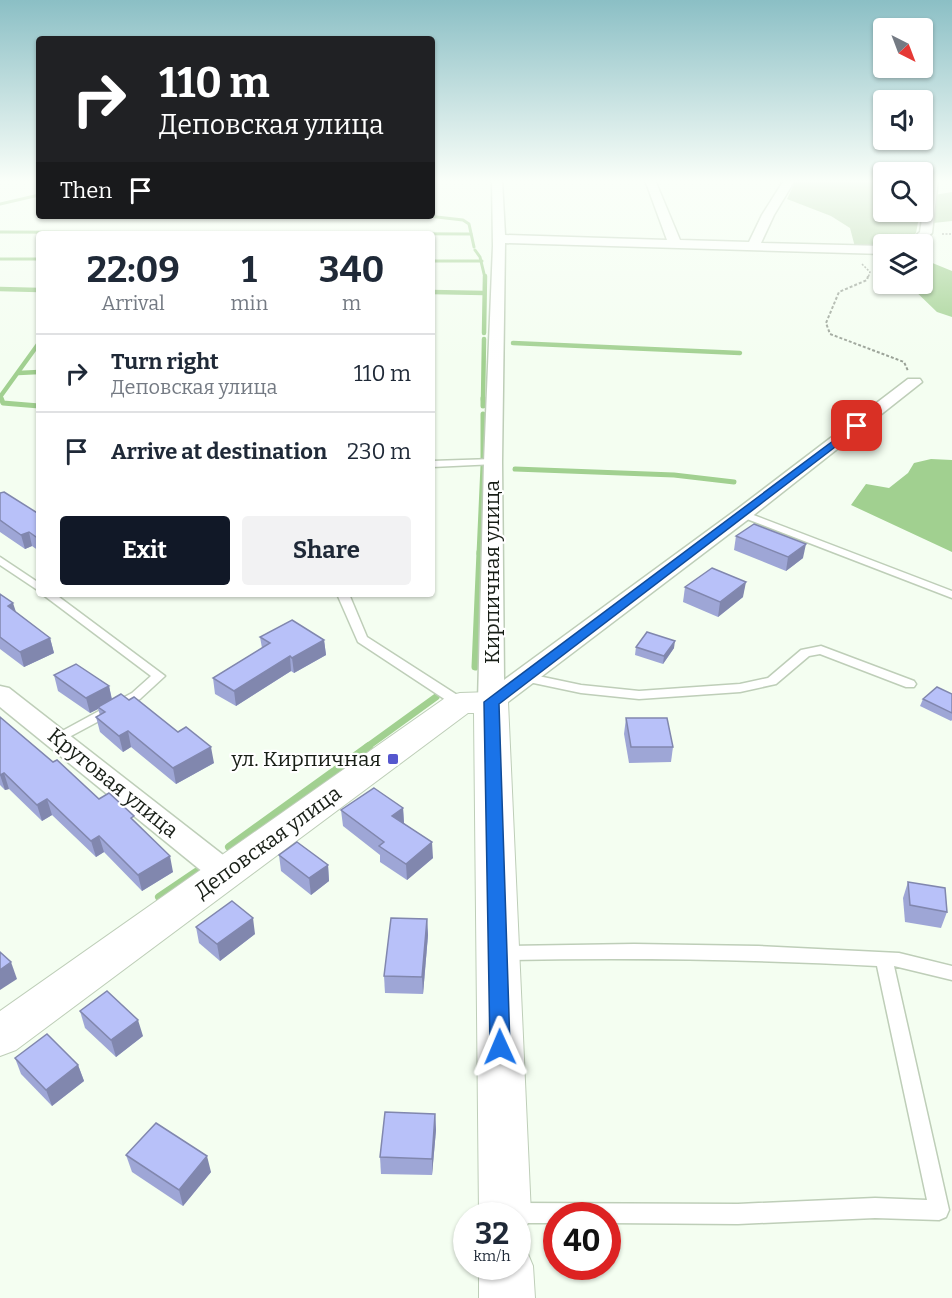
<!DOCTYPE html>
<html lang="en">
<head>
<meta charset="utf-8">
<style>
  :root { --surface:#fff; --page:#f2f2f3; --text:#1f2937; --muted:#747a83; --line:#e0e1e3; --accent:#111827 }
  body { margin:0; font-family:Bitter,serif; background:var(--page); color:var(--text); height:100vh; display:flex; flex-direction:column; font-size:22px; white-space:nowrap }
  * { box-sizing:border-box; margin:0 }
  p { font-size:20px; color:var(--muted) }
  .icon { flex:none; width:33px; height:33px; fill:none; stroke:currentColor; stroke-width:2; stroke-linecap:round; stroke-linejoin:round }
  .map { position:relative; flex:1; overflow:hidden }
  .panel { position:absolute; left:36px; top:231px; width:399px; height:366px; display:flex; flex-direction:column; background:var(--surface); border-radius:6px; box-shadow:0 2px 4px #0004 }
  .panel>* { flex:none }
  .hud { position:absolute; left:36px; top:36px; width:399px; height:183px; border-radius:6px; box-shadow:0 2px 4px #0004; background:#202124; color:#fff; overflow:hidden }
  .needle { width:39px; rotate:138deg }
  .fabs { position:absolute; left:873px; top:18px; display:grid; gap:12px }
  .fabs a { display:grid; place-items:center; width:60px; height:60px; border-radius:6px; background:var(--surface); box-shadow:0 2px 4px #0004; font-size:30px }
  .speed { position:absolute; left:453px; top:1202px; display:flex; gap:12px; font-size:30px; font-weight:700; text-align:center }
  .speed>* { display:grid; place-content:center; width:78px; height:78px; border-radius:50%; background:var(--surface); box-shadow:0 2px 4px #0004; line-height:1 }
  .speed small { font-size:15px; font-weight:400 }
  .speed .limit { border:9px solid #d22; background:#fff; color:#111 }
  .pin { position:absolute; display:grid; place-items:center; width:51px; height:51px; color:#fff; margin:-26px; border-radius:12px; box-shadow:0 3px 9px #0006 }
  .me { position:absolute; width:66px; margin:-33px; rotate:359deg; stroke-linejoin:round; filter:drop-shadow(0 0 4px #0008) }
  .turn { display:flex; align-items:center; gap:21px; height:126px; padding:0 24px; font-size:27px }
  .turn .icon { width:78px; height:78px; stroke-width:2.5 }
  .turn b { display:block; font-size:42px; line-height:51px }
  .then { display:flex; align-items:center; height:57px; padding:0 24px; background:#0003; gap:12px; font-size:22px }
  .eta { display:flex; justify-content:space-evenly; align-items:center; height:102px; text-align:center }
  .eta b { font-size:36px; font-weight:700; line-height:42px }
  .button { display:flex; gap:12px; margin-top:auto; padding:12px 24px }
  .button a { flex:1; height:69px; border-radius:6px; background:var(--accent); color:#fff; font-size:24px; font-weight:700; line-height:69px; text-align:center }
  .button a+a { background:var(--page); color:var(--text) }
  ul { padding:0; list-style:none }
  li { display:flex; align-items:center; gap:18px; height:78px; padding:0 24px; border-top:2px solid var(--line) }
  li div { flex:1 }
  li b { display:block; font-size:22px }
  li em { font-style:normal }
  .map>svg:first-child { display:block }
  .green { fill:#b3d4a8 }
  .water { fill:#a1d090 }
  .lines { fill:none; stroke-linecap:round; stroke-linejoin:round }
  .stream-far4 { stroke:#a1d090; stroke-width:3 }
  .stream-far3 { stroke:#a1d090; stroke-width:4.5 }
  .stream-far2 { stroke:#a1d090; stroke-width:5 }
  .stream-far1 { stroke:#a1d090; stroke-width:7 }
  .stream { stroke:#a1d090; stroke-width:8 }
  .service-casing { stroke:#beceb8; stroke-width:3 }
  .minor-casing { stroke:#beceb8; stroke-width:3 }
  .tertiary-casing { stroke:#beceb8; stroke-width:2 }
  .path-far1 { stroke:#98a095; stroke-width:1.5; stroke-dasharray:2 1.5; stroke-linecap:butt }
  .path { stroke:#98a095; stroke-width:2; stroke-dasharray:3 2; stroke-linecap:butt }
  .service { fill:#fff; fill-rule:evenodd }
  .minor { fill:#fff; fill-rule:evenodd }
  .tertiary { fill:#fff; fill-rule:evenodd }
  .wall { fill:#9ea6d6 }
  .shaded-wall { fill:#8187ae }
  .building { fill:#b8c1f9; stroke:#8187ae; stroke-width:1.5 }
  .route { fill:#1a73e8; stroke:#114b97; stroke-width:1.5 }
  .poi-dot { fill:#5557ce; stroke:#fff; stroke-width:2 }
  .labels { text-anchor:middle; stroke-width:4.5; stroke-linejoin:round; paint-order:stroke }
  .street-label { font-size:21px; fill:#181e16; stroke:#fff }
  .poi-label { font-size:21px; fill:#181e16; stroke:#fff; text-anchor:end }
</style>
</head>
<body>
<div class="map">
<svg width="952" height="1298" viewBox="0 0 952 1298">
  <rect width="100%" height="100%" fill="#f4fef1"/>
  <g class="green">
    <polygon points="796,180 883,180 884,212 920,212 916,233 904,244 884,244 883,248 855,247 850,228 831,216 787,199"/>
    <polygon points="952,192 952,221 933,223 934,195"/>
  </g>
  <g class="water">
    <polygon points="923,255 932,257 930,262 952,271 952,317 937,312 908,284 922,284"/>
    <polygon points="931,459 952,460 952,552 851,505 866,484 889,488 908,473 914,463"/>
  </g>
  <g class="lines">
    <g class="stream-far4">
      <polyline points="0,204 39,195"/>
      <polyline points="428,216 463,220 469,224 474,247"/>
      <polyline points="0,232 471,234"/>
      <polyline points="475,250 480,257 485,278"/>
      <polyline points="0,259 39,259"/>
      <polyline points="432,261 482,261"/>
    </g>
    <g class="stream-far3">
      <polyline points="0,289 39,290"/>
      <polyline points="432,292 484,293"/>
      <polyline points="484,333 485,276"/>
      <polyline points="513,343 740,353"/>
      <polyline points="18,373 39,372"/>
      <polyline points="1,400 0,397 39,343"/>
      <polyline points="483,400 484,339"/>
    </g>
    <g class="stream-far2">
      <polyline points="1,398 3,403 39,406"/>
      <polyline points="483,406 483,398"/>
      <polyline points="483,414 483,459"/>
      <polyline points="515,469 674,475 734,482"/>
      <polyline points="479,554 483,465"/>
    </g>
    <g class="stream-far1">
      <polyline points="475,667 480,552"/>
      <polyline points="367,747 436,697"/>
    </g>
    <g class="stream">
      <polyline points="229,847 369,746"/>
      <polyline points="159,897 196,872"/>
    </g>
    <defs>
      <g id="service">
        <polygon points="493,459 496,460 496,464 432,467 432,461"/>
        <polygon points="743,511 952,591 952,598 739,516 738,514"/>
        <polygon points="0,557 39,583 39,591 0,565"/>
        <polygon points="42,594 55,594 165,676 140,699 58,743 53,742 51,739 53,736 132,693 151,676"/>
        <polygon points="337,594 349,594 367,637 465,700 466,703 465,706 455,706 358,642"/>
        <polygon points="821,646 914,681 916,684 914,687 906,687 820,654 809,656 776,684 740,692 639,699 581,693 524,681 518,677 524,673 581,685 639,691 740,684 768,678 801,650"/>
        <path d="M634,944L758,946L899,953L952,966V980L894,966L949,1210L946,1217L939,1220L875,1218L738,1224L608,1223V1215H556V1223H518V1215H506L508,1206L515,1203L738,1204L875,1198L927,1200L877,966C753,959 629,958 505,960L499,958L497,953L499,948L505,946Z"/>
      </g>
      <g id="minor">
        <polygon points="492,180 502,180 505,235 667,240 645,180 655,180 680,240 749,242 762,215 784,180 795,180 774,215 761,243 884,246 884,254 505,243 502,462 504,680 736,510 908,379 920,379 922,382 750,518 500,708 491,710 482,708 478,702 484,462 493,246"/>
        <polygon points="928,180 938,180 932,233 919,244 906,244 920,232"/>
        <polygon points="0,686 9,688 236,865 240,873 236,881 225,884 214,881 0,707"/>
      </g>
      <g id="tertiary">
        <polygon points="491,692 503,695 508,702 531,1215 524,1233 518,1236 518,1215 479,1215 474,713 468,713 16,1050 0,1056 0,1011 448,696 460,693"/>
        <polygon points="518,1243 525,1247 533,1266 535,1298 479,1298 479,1266 518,1266"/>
      </g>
    </defs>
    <use href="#service" class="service-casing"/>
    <use href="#minor" class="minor-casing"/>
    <use href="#tertiary" class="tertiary-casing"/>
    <g class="path-far1">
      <polyline points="942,234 952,234"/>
      <polyline points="862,264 870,272 868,278"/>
    </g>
    <polyline class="path" points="868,276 867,280 839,292 826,323 830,334 904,362 908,371"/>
    <use href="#service" class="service"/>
    <use href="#minor" class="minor"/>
    <use href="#tertiary" class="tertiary"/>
  </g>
  <g class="wall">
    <polygon points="0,493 39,514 39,551 32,546 25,549 0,532"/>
    <polygon points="736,536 803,558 786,571 734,550"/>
    <polygon points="685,587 743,597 718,617 683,602"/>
    <polygon points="0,594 16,612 50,638 54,653 24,667 0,649"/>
    <polygon points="260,637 324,640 326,655 294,673 291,671 236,706 215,694 213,678 262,648"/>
    <polygon points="636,647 674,648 663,664 635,655"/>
    <polygon points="54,675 109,686 112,699 214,763 176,784 131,747 123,752 100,732 96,717 100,715 98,709 90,713 58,691"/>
    <polygon points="952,694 952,720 951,721 920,706 923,699"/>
    <polygon points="0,717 53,762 99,799 136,823 173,872 142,891 104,852 96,857 52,815 42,821 9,789 5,790 0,785"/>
    <polygon points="626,718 673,747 671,762 629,763 624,734"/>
    <polygon points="403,808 404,823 433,858 407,880 380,862 380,855 343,826 341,810"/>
    <polygon points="279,855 328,865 329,881 311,895 281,871"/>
    <polygon points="908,882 947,912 941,928 905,922 903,898"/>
    <polygon points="427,919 428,935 423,994 385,993 384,976"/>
    <polygon points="196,927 255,934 220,961 199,943"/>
    <polygon points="80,1011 143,1036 116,1057 85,1028"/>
    <polygon points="15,1058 78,1065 84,1081 52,1106 21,1074"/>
    <polygon points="435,1114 436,1130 432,1175 381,1174 380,1157"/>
    <polygon points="126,1155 211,1172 183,1206 132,1172"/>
  </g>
  <g class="shaded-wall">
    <polygon points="29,532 32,546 25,549 21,535"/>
    <polygon points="806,544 803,558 786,571 788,557"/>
    <polygon points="746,582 743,597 718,617 720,602"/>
    <polygon points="13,603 18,618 8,606"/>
    <polygon points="50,638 54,653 24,667 20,652"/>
    <polygon points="324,640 326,655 294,673 292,658"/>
    <polygon points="675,641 674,648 663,664 664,656"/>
    <polygon points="290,656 291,671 236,706 234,691"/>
    <polygon points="109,686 112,701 98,707 98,709 90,713 86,698"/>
    <polygon points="128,731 131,747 123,752 119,736"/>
    <polygon points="211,747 214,763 176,784 173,768"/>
    <polygon points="4,773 9,789 5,790 0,775"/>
    <polygon points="47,799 52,815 42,821 37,805"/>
    <polygon points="403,808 404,824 392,816"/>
    <polygon points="99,836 104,852 96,857 91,841"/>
    <polygon points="432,842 433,858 407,880 406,864"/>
    <polygon points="170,856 173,872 142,891 138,875"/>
    <polygon points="328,865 329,881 311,895 309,878"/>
    <polygon points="253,918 255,934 220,961 217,944"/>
    <polygon points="427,919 428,935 423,994 422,977"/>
    <polygon points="11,962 17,979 0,990 0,970"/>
    <polygon points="138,1020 143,1036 116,1057 111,1040"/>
    <polygon points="78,1065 84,1081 52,1106 46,1090"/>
    <polygon points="435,1114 436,1130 432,1175 432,1159"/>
    <polygon points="207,1156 211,1172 183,1206 179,1190"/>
  </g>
  <g class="building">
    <polygon points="4,492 39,514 39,539 29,532 21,535 0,520 0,493"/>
    <polygon points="754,524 806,544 788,557 736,536"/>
    <polygon points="712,568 746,582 720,602 685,587"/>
    <polygon points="0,594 13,603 8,606 50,638 20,652 0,637"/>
    <polygon points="292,620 324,640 292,658 290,656 234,691 213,678 270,643 260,637"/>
    <polygon points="647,632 675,641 664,656 636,647"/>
    <polygon points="76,664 109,686 86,698 54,675"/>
    <polygon points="937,687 952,694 952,713 923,699"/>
    <polygon points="121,694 129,700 134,697 178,732 186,727 211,747 173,768 128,731 119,736 96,717 105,712 98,707"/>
    <polygon points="0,717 53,762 57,760 99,799 109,793 134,816 131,818 170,856 138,875 99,836 91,841 47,799 37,805 4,773 0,775"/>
    <polygon points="626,718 667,718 673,747 631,747"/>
    <polygon points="374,788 403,808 392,816 432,842 406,864 379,846 384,842 341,810"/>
    <polygon points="297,842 328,865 309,878 279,855"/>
    <polygon points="908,882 945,888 947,912 910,905"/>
    <polygon points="232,901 253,918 217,944 196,927"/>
    <polygon points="391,918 427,919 422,977 384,976"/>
    <polygon points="0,952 11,962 0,970"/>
    <polygon points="107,991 138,1020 111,1040 80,1011"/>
    <polygon points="47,1034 78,1065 46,1090 15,1058"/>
    <polygon points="385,1112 435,1114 432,1159 380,1157"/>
    <polygon points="156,1123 207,1156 179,1190 126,1155"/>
  </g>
  <linearGradient id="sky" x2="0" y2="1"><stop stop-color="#8bbfc5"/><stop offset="0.5" stop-color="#fafff9"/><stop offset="1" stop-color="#fafff9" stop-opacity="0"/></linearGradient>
  <rect width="952" height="362" fill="url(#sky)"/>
  <polygon class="route" points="857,423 860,424 860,428 499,704 510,1047 507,1053 500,1056 493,1053 490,1047 484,702"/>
  <rect class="poi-dot" x="387" y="753" width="12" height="12" rx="3"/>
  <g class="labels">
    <g class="street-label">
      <text transform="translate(492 572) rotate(-90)" y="7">Кирпичная улица</text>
      <text transform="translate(113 783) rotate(39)" y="7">Круговая улица</text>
      <text transform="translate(268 842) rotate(-36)" y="7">Деповская улица</text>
    </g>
    <g class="poi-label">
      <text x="381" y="766">ул. Кирпичная</text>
    </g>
  </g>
</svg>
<div class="fabs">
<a><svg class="needle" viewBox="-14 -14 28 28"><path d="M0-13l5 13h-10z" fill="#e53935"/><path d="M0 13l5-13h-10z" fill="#747a83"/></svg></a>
<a><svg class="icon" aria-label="sound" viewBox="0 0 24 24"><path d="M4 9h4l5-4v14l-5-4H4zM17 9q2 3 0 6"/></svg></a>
<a><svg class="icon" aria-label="search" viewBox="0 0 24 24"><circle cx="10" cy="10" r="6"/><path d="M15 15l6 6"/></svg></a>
<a><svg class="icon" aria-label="layers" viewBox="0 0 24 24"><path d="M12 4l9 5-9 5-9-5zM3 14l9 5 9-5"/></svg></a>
</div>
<div class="speed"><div>32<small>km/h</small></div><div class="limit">40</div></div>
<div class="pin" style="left:857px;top:426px;background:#d93025"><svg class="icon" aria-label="arrive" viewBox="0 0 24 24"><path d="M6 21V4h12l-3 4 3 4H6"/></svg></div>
<svg class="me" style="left:500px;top:1047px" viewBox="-20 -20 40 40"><path d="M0-17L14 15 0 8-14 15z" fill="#1a73e8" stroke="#fff" stroke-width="4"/></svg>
<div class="hud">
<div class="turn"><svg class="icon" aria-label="right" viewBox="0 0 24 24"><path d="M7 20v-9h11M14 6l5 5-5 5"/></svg><div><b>110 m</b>Деповская улица</div></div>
<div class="then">Then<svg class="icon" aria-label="arrive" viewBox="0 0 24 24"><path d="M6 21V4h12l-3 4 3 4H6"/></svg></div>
</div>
<section class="panel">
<div class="eta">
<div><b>22:09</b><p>Arrival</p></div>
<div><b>1</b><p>min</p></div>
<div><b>340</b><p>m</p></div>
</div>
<ul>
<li><svg class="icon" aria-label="right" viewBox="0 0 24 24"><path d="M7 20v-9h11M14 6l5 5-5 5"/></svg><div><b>Turn right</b><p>Деповская улица</p></div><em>110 m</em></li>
<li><svg class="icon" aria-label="arrive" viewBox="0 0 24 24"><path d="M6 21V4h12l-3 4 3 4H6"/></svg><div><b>Arrive at destination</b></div><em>230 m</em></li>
</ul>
<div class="button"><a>Exit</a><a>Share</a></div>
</section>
</div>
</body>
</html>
